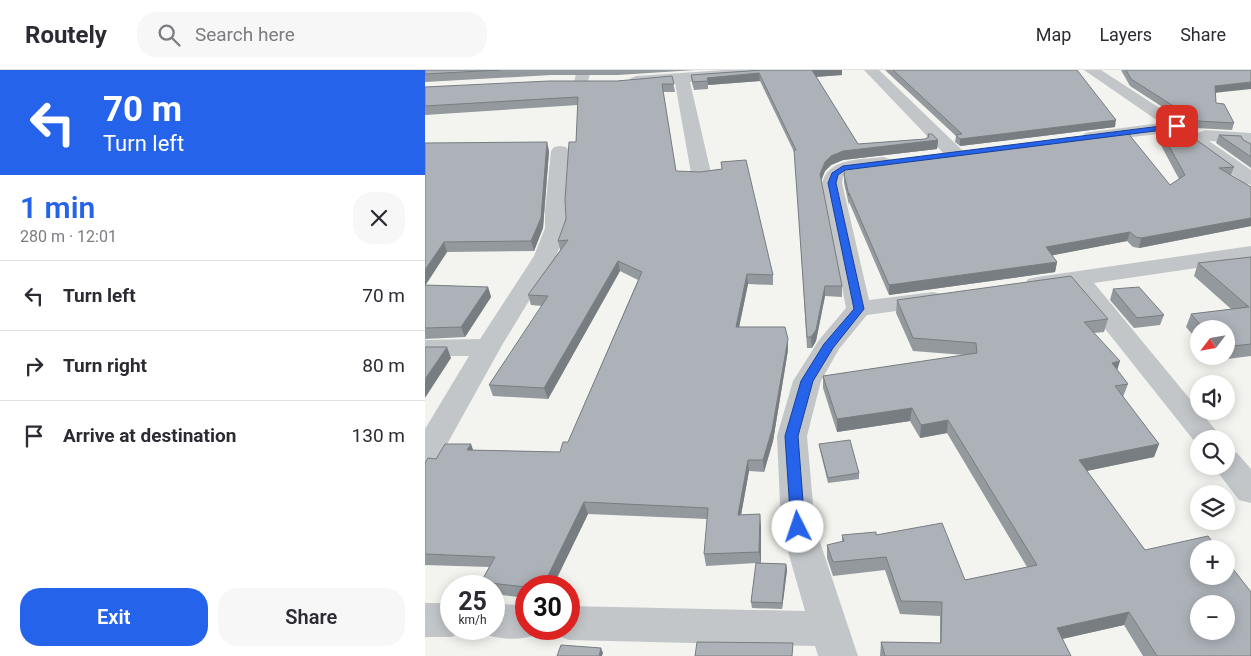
<!DOCTYPE html>
<html lang="en">
<head>
<meta charset="utf-8">
<style>
  :root { --surface:#fff; --page:#f7f7f7; --text:#2b2b33; --muted:#7c7c81; --line:#e1e1e2; --accent:#2563eb }
  body { margin:0; font-family:Roboto,sans-serif; background:var(--page); color:var(--text); height:100vh; display:flex; flex-direction:column; font-size:19px; white-space:nowrap }
  * { box-sizing:border-box; margin:0 }
  p { font-size:16px; color:var(--muted) }
  .icon { flex:none; width:28px; height:28px; fill:none; stroke:currentColor; stroke-width:2; stroke-linecap:round; stroke-linejoin:round }
  .map { position:relative; flex:1; overflow:hidden }
  .side { display:flex; flex-direction:column; background:var(--surface); width:425px }
  .side>* { flex:none }
  .top-card { background:#2563eb; color:#fff; overflow:hidden }
  .needle { width:32px; rotate:239deg }
  .fabs { position:absolute; left:765px; top:250px; display:grid; gap:10px }
  .fabs a { display:grid; place-items:center; width:45px; height:45px; border-radius:50%; background:var(--surface); box-shadow:0 2px 12px #0003; font-size:25px }
  .speed { position:absolute; left:15px; top:505px; display:flex; gap:10px; font-size:25px; font-weight:700; text-align:center }
  .speed>* { display:grid; place-content:center; width:65px; height:65px; border-radius:50%; background:var(--surface); box-shadow:0 2px 12px #0003; line-height:1 }
  .speed small { font-size:12px; font-weight:400 }
  .speed .limit { border:8px solid #d22; background:#fff; color:#111 }
  .pin { position:absolute; display:grid; place-items:center; width:42px; height:42px; color:#fff; margin:-21px; border-radius:10px; box-shadow:0 2px 8px #0006 }
  .me { position:absolute; width:55px; margin:-28px; rotate:356deg; stroke-linejoin:round; filter:drop-shadow(0 0 4px #0008) }
  .turn { display:flex; align-items:center; gap:18px; height:105px; padding:0 20px; font-size:22px }
  .turn .icon { width:65px; height:65px; stroke-width:2.5 }
  .turn b { display:block; font-size:35px; line-height:42px }
  .round { display:grid; place-items:center; flex:none; width:52px; height:52px; border-radius:20px; background:var(--page) }
  .head { display:flex; align-items:center; justify-content:space-between; height:85px; padding:0 20px }
  h1 { font-size:30px; font-weight:600; line-height:38px; color:var(--accent) }
  .cta { display:flex; gap:10px; margin-top:auto; padding:10px 20px }
  .cta a { flex:1; height:58px; border-radius:20px; background:var(--accent); color:#fff; font-size:20px; font-weight:600; line-height:58px; text-align:center }
  .cta a+a { background:var(--page); color:var(--text) }
  ul { padding:0; list-style:none }
  li { display:flex; align-items:center; gap:15px; height:70px; padding:0 20px; border-top:1px solid var(--line) }
  li div { flex:1 }
  li b { display:block; font-size:19px }
  li em { font-style:normal }
  header { display:flex; align-items:center; gap:30px; box-sizing:border-box; height:70px; padding:0 25px; background:var(--surface); border-bottom:1px solid var(--line) }
  header strong { font-size:24px }
  nav { display:flex; gap:28px; margin-inline-start:auto; font-size:18px }
  .search { width:350px; height:45px; background:var(--page); display:flex; align-items:center; gap:12px; box-sizing:border-box; padding:0 18px; border-radius:20px; color:var(--muted); font-size:19px }
  main { display:flex; flex:1; min-height:0 }
  .map>svg:first-child { display:block }
  .lines { fill:none; stroke-linecap:round; stroke-linejoin:round }
  .minor { fill:#c3c6c9; fill-rule:evenodd }
  .wall { fill:#94999e }
  .shaded-wall { fill:#787d81 }
  .building { fill:#acb2b8; stroke:#787d81; fill-rule:evenodd }
  .route { fill:#2563eb; stroke:#184099 }
</style>
</head>
<body>
<header>
<strong>Routely</strong>
<div class="search"><svg class="icon" aria-label="search" viewBox="0 0 24 24"><circle cx="10" cy="10" r="6"/><path d="M15 15l6 6"/></svg>Search here</div>
<nav><a>Map</a><a>Layers</a><a>Share</a></nav>
</header>
<main>
<section class="side">
<div class="top-card">
<div class="turn"><svg class="icon" aria-label="left" viewBox="0 0 24 24"><path d="M17 20v-9H6M10 6l-5 5 5 5"/></svg><div><b>70 m</b>Turn left</div></div>
</div>
<div class="head"><div><h1>1 min</h1><p>280 m · 12:01</p></div><a class="round"><svg class="icon" aria-label="close" viewBox="0 0 24 24"><path d="M6 6l12 12M18 6L6 18"/></svg></a></div>
<ul>
<li><svg class="icon" aria-label="left" viewBox="0 0 24 24"><path d="M17 20v-9H6M10 6l-5 5 5 5"/></svg><div><b>Turn left</b></div><em>70 m</em></li>
<li><svg class="icon" aria-label="right" viewBox="0 0 24 24"><path d="M7 20v-9h11M14 6l5 5-5 5"/></svg><div><b>Turn right</b></div><em>80 m</em></li>
<li><svg class="icon" aria-label="arrive" viewBox="0 0 24 24"><path d="M6 21V4h12l-3 4 3 4H6"/></svg><div><b>Arrive at destination</b></div><em>130 m</em></li>
</ul>
<div class="cta"><a>Exit</a><a>Share</a></div>
</section>
<div class="map">
<svg width="826" height="586" viewBox="0 0 826 586">
  <rect width="100%" height="100%" fill="#f3f4ef"/>
  <g class="lines">
    <g class="minor">
      <polygon points="152,0 166,0 162,15 152,15 149,12"/>
      <polygon points="300,0 369,0 367,3 362,4 265,12 286,103 283,107 276,109 269,107 266,103 250,13 211,16 206,14 203,11 206,8 211,6"/>
      <polygon points="439,0 454,0 537,80 539,84 537,88 530,90 523,88"/>
      <polygon points="659,0 676,0 773,63 780,60 826,63 826,73 784,71 826,100 826,115 819,113 749,62 666,72 660,71 657,67 660,63 666,62 736,53"/>
      <polygon points="135,76 141,77 144,81 140,140 142,158 131,186 76,277 11,394 0,397 0,359 44,286 0,286 0,270 55,269 109,186 120,158 120,140 126,81 129,77"/>
      <path d="M458,87L465,89L467,93L465,97L423,103L418,107L417,113L444,230L508,222L517,224L520,229L517,234L508,236L442,245L414,279L396,311L382,366L390,457L433,586H393L390,576L144,570L130,565L127,559H144V536L380,541L356,457L352,366L368,311L394,270L421,238L397,113C404,87 436,90 458,87Z"/>
      <polygon points="826,176 826,190 669,213 798,369 774,369 774,377 646,216 612,221 603,219 600,214 603,209 612,207"/>
      <polygon points="801,380 812,383 826,399 826,433 814,430 788,396 801,396"/>
      <polygon points="0,533 26,533 26,559 41,559 40,562 26,567 0,567"/>
      <path d="M69,534L101,535V559H117L115,564C95,571 75,570 55,563L53,559H69Z"/>
    </g>
  </g>
  <g class="wall">
    <polygon points="0,0 270,0 193,5 126,5 0,12"/>
    <polygon points="337,0 417,5 391,7 433,74 500,69 502,68 503,64 513,70 512,79 418,90 406,95 400,101 396,111 417,216 417,227 400,226 391,271 387,278 382,278 370,84 335,11 283,15 283,19 269,20 267,13 266,5"/>
    <polygon points="460,0 652,0 690,57 535,76 530,72 531,66"/>
    <polygon points="696,0 826,0 791,23 791,33 809,53 807,60 770,58 705,16"/>
    <polygon points="247,6 250,22 238,22 251,101 275,102 297,99 296,92 348,205 348,215 323,214 314,257 363,269 363,280 348,371 339,402 324,401 316,445 336,456 336,493 361,494 362,500 357,539 327,538 326,532 331,493 281,496 279,484 282,449 163,444 128,516 101,516 101,528 69,524 69,516 58,516 56,512 64,497 0,495 0,393 11,389 48,380 135,382 143,372 213,210 195,201 123,329 68,326 64,315 117,236 106,235 103,225 135,180 133,171 141,149 151,72 153,35 0,45 0,17 192,11"/>
    <polygon points="734,58 756,62 809,97 806,105 826,117 826,156 714,178 708,177 702,171 627,185 632,192 630,202 464,225 424,132 424,135 419,113 419,104 745,115 754,109 731,66"/>
    <polygon points="794,65 818,70 826,74 826,98 791,73"/>
    <polygon points="0,73 124,81 118,158 109,181 22,182 0,215 63,217 66,227 40,267 0,269"/>
    <polygon points="826,187 826,286 802,289 800,286 801,286 801,259 774,259 774,272 761,257 766,244 806,239 769,206 773,193"/>
    <polygon points="688,219 739,245 735,255 709,258 685,230"/>
    <polygon points="472,230 683,249 679,262 669,263 692,300 703,314 698,327 734,374 729,387 662,401 720,480 826,586 718,586 699,555 637,569 646,586 455,586 456,572 515,573 515,546 475,544 460,500 408,506 402,488 402,475 417,472 417,465 451,465 540,510 602,497 522,363 495,368 485,351 412,362 398,318 398,306 540,285 488,281 471,243"/>
    <polygon points="394,374 434,403 434,409 403,413 395,380"/>
  </g>
  <g class="shaded-wall">
    <polygon points="387,0 417,0 417,5 387,7"/>
    <polygon points="334,3 335,11 283,15 282,8"/>
    <polygon points="826,12 826,19 788,23 790,16"/>
    <polygon points="691,50 690,57 535,76 535,69"/>
    <polygon points="513,70 512,79 418,90 406,95 400,101 395,113 395,104 400,92 406,86 418,81"/>
    <polygon points="122,72 124,81 118,158 109,181 106,171"/>
    <polygon points="826,148 826,156 714,178 716,168"/>
    <polygon points="705,162 702,171 619,187 621,177"/>
    <polygon points="19,172 22,182 0,216 0,200"/>
    <polygon points="193,191 195,201 123,329 119,318"/>
    <polygon points="632,192 630,202 464,225 464,215"/>
    <polygon points="322,204 323,214 312,267 311,257"/>
    <polygon points="400,216 400,226 391,271 387,278 386,267"/>
    <polygon points="63,217 66,227 40,267 36,257"/>
    <polygon points="363,269 363,280 348,371 339,402 338,390"/>
    <polygon points="22,277 26,288 0,328 0,309"/>
    <polygon points="695,291 691,304 687,293"/>
    <polygon points="487,338 485,351 412,362 412,349"/>
    <polygon points="523,350 522,363 495,368 496,355"/>
    <polygon points="46,374 50,385 42,380"/>
    <polygon points="734,374 729,387 651,403 654,390"/>
    <polygon points="323,390 324,401 314,456 313,445"/>
    <polygon points="159,432 163,444 128,516 118,516"/>
    <polygon points="335,444 336,456 336,493 334,482"/>
    <polygon points="361,494 362,500 357,539 357,533"/>
    <polygon points="704,542 699,555 628,571 632,558"/>
    <polygon points="176,578 178,583 177,586 174,586"/>
  </g>
  <g class="building">
    <polygon points="0,0 75,0 0,4"/>
    <polygon points="337,0 387,0 433,74 500,69 504,67 503,64 507,64 513,70 418,81 406,86 400,92 395,104 417,216 400,216 391,260 386,267 382,267 369,80 371,80 334,3 282,8 283,11 268,12 266,5"/>
    <polygon points="468,0 652,0 691,50 535,69 531,65 537,64"/>
    <polygon points="701,0 826,0 826,12 790,16 791,33 799,34 809,53 772,51 706,9"/>
    <polygon points="247,6 249,14 237,14 251,101 275,102 297,99 296,92 321,90 348,205 322,204 311,257 360,257 363,269 347,360 338,390 323,390 313,445 335,444 334,482 279,484 283,438 159,432 118,516 101,517 56,512 70,487 0,484 0,393 3,388 11,389 20,374 46,374 42,380 135,382 138,372 143,372 217,202 193,191 119,318 64,315 123,226 103,225 143,170 133,171 141,149 140,130 144,72 151,72 153,27 0,36 0,17 124,11 192,11"/>
    <polygon points="751,56 756,62 762,63 809,97 794,98 826,117 826,148 716,168 711,167 705,162 621,177 632,192 464,215 424,123 424,126 419,104 420,99 424,96 702,62 745,115 760,105 734,58"/>
    <polygon points="794,65 816,66 818,70 826,74 826,87"/>
    <polygon points="122,72 116,148 106,171 19,172 0,200 0,73"/>
    <polygon points="826,187 826,274 808,276 801,269 801,259 779,259 766,244 824,237 773,193"/>
    <path d="M646,206L683,249L659,252L695,291L687,293L703,314L690,316L734,374L654,390L720,480L783,466L793,479H774V506H801V490L826,522V586H732L704,542L632,558L646,586H460L456,572L516,573L517,532L476,531L461,487L408,492L402,475L419,471L417,465L451,462V465L517,453L540,510L612,495L523,350L496,355L487,338L412,349L398,306L552,283L551,273L488,268L472,230ZM774,534H801V561H774Z"/>
    <polygon points="0,215 63,217 36,257 0,258"/>
    <polygon points="714,217 739,245 712,248 688,219"/>
    <polygon points="0,277 22,277 0,309"/>
    <polygon points="425,370 434,403 403,408 394,374"/>
    <polygon points="331,493 361,494 357,533 326,532"/>
    <polygon points="272,572 368,573 367,586 270,586"/>
    <polygon points="136,575 176,578 174,586 132,586"/>
  </g>
  <polygon class="route" points="752,54 755,56 754,58 420,100 413,105 411,113 439,239 408,278 388,311 373,366 380,457 378,461 373,463 368,461 366,457 360,366 376,311 399,274 429,239 403,113 407,103 418,96"/>
</svg>
<div class="fabs">
<a><svg class="needle" viewBox="-14 -14 28 28"><path d="M0-13l5 13h-10z" fill="#e53935"/><path d="M0 13l5-13h-10z" fill="#7c7c81"/></svg></a>
<a><svg class="icon" aria-label="sound" viewBox="0 0 24 24"><path d="M4 9h4l5-4v14l-5-4H4zM17 9q2 3 0 6"/></svg></a>
<a><svg class="icon" aria-label="search" viewBox="0 0 24 24"><circle cx="10" cy="10" r="6"/><path d="M15 15l6 6"/></svg></a>
<a><svg class="icon" aria-label="layers" viewBox="0 0 24 24"><path d="M12 4l9 5-9 5-9-5zM3 14l9 5 9-5"/></svg></a>
<a>+</a>
<a>−</a>
</div>
<div class="speed"><div>25<small>km/h</small></div><div class="limit">30</div></div>
<div class="pin" style="left:752px;top:56px;background:#d93025"><svg class="icon" aria-label="arrive" viewBox="0 0 24 24"><path d="M6 21V4h12l-3 4 3 4H6"/></svg></div>
<svg class="me" style="left:373px;top:457px" viewBox="-20 -20 40 40"><circle r="19" fill="#fff"/><path d="M0-13L10 11 0 6-10 11z" fill="#2563eb"/></svg>
</div>
</main>
</body>
</html>
